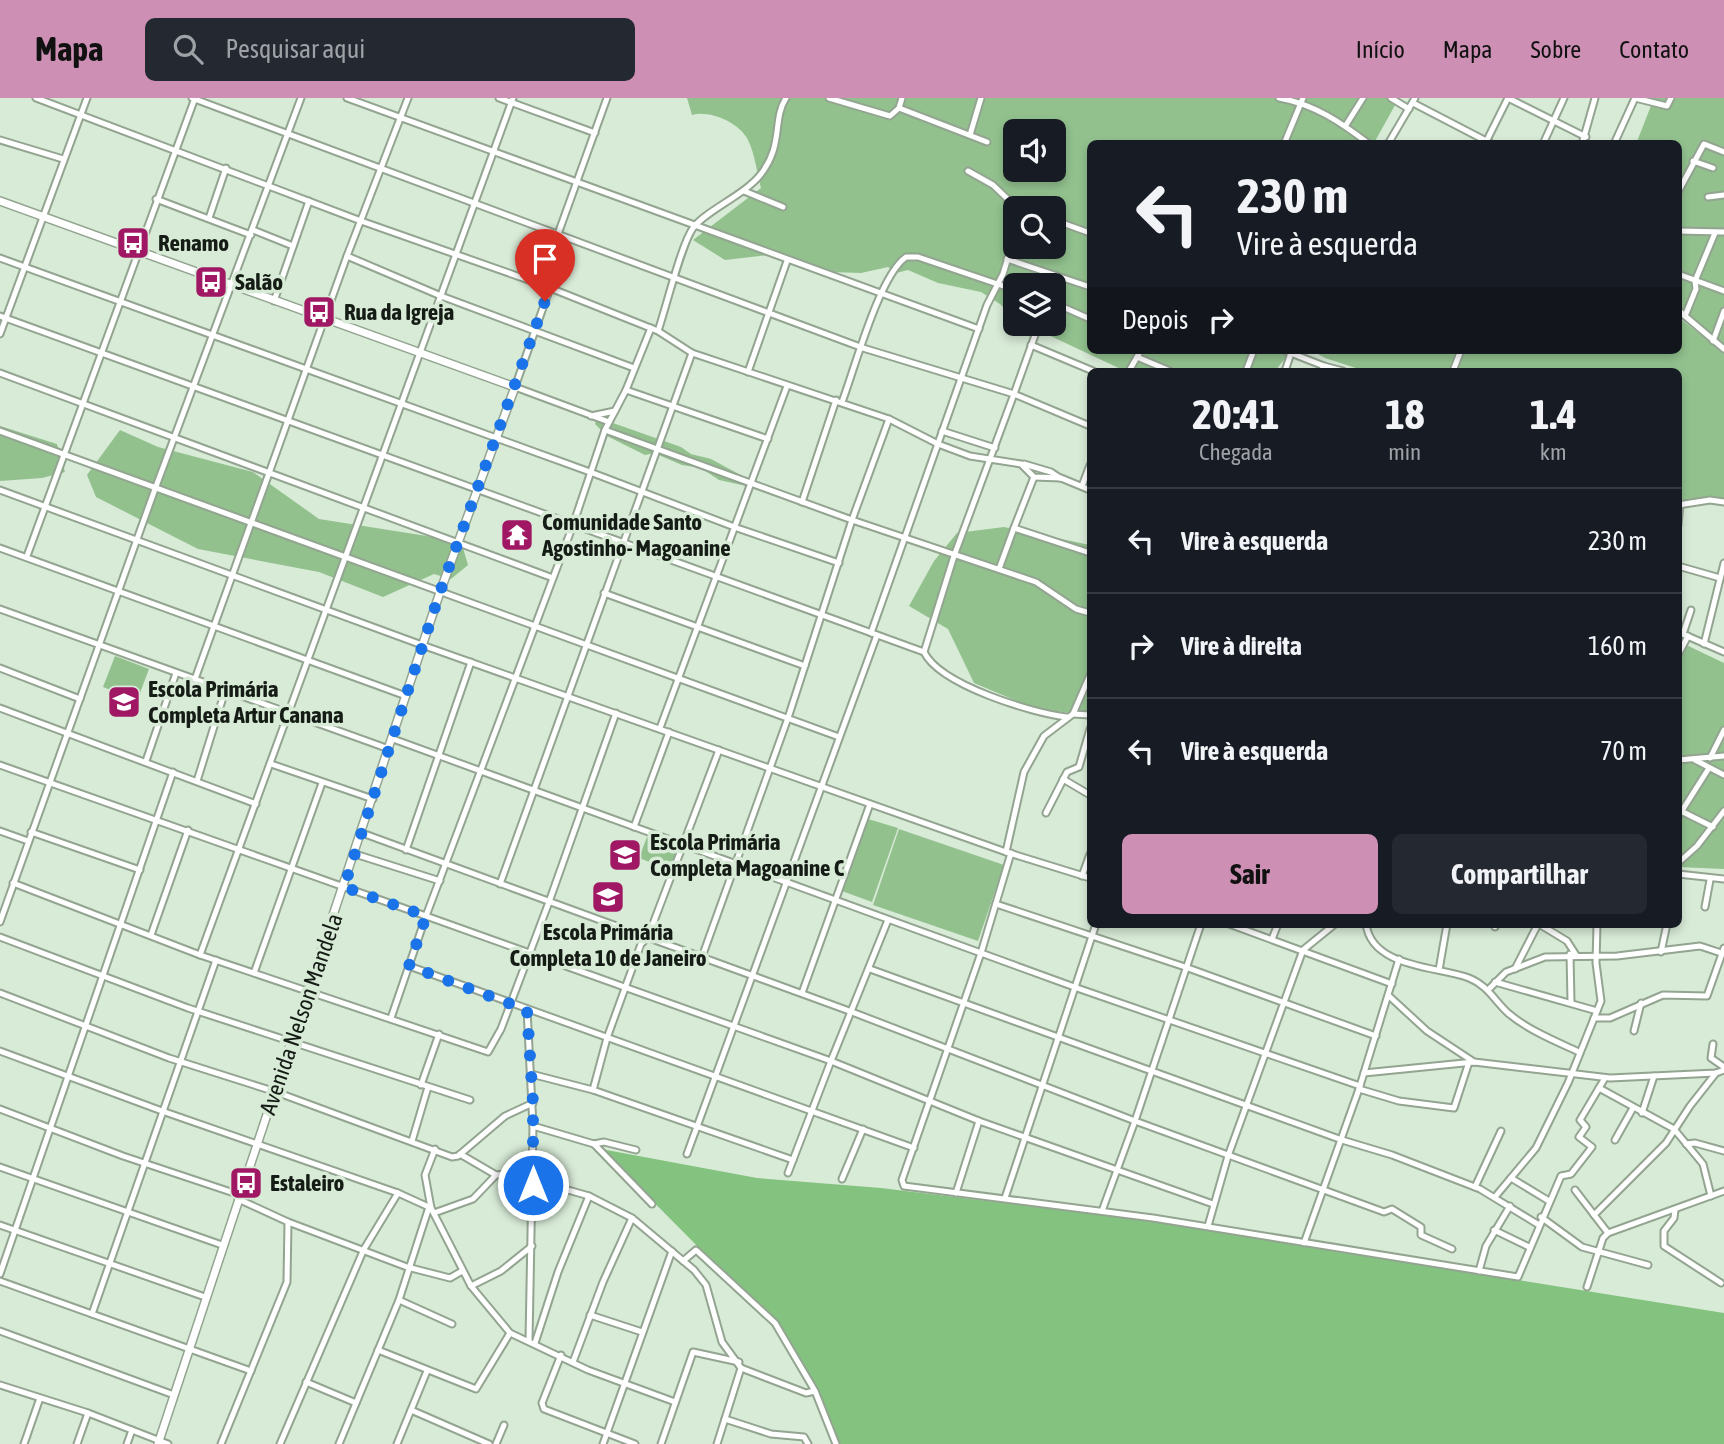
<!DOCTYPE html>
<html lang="pt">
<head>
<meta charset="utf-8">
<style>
  :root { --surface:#171b24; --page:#242831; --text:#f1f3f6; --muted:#9ea1a6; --line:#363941; --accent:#cd90b4 }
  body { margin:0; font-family:"Asap Condensed",sans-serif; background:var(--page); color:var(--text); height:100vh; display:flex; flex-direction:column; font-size:26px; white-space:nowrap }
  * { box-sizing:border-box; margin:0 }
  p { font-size:23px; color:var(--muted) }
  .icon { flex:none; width:38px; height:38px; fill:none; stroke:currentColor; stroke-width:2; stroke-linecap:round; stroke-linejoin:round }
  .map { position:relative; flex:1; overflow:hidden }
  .panel { position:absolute; left:1087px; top:270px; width:595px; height:560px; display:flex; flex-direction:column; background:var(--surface); border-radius:10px; box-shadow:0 4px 10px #0003 }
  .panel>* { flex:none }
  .banner { position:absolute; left:1087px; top:42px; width:595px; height:214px; border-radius:10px; box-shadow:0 4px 10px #0003; background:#171b24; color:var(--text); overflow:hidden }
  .fabs { position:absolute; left:1003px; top:21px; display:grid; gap:14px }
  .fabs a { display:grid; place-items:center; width:63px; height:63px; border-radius:10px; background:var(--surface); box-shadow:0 4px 10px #0003; font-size:35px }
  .pin { position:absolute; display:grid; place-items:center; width:60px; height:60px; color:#fff; margin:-72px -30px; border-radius:50% 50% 50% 0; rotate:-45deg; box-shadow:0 0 7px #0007 }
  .pin .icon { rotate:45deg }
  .me { position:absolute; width:77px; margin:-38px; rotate:0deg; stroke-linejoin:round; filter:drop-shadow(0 0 5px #0008) }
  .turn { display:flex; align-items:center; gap:24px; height:147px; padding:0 35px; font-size:32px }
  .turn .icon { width:91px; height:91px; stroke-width:2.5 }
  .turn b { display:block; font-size:49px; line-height:60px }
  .then { display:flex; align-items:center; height:66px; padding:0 35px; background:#0003; gap:14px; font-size:26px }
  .eta { display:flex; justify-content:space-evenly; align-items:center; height:119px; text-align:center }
  .eta b { font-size:42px; font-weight:700; line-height:49px }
  .cta { display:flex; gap:14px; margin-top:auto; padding:14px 35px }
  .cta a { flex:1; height:80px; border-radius:10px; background:var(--accent); color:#111; font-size:28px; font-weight:700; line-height:80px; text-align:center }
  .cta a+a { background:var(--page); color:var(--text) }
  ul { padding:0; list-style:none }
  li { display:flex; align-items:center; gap:21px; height:105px; padding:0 35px; border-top:2px solid var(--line) }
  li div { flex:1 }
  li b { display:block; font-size:26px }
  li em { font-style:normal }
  header { display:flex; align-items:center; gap:42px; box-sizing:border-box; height:98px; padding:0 35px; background:var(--accent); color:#111 }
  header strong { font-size:33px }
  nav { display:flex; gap:38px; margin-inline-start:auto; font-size:24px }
  .search { width:490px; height:63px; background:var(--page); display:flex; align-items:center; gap:18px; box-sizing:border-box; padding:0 24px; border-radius:10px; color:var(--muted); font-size:26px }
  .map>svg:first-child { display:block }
  .green { fill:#92c18e; fill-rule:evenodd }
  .forest { fill:#84c280 }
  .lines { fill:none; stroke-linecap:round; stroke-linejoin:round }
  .minor-casing { stroke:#93a491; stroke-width:9 }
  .tertiary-casing { stroke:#93a491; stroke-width:10 }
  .minor { stroke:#fff; stroke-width:5 }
  .tertiary { stroke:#fff; stroke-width:7 }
  .route { stroke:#1a73e8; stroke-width:12; stroke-dasharray:0 21.6 }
  .labels { text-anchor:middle; stroke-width:7; stroke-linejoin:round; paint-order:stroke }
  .poi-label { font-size:23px; font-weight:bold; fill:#151c15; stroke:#d8ebd7; text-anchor:start }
  .street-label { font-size:23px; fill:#151c15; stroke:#d8ebd7 }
</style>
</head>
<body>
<header>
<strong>Mapa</strong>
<div class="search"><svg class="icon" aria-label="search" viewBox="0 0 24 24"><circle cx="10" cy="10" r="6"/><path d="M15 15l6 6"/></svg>Pesquisar aqui</div>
<nav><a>Início</a><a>Mapa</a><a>Sobre</a><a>Contato</a></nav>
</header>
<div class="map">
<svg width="1724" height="1346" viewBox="0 0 1724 1346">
  <rect width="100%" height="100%" fill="#d8ebd7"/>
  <g class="green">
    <path d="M687,0H1399L1374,45L1090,46V252H1292L1275,273H1125L1025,226H1054V187H1015V221L1000,206L981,194L938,185L908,172L896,175L888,169L861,175L830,174L769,157L725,162L693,142L761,90C757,75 755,56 748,42C739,24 709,12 692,17ZM1015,33H1054V72H1015ZM1015,110H1054V149H1015Z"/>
    <polygon points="1654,0 1724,0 1724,246 1678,210 1678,46 1636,46"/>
    <polygon points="1678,219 1724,255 1724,401 1678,405 1678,273 1365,273 1325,260 1311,252 1678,252"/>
    <polygon points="601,312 612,313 613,325 681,349 691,356 711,361 748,381 751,389 719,382 701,370 682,367 654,355 645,357 607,338 595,326"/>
    <polygon points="0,328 57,346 65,374 42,380 0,383"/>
    <polygon points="120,332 158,349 253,374 319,421 433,439 463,450 468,467 451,481 434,476 383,499 319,474 198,451 96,399 87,377"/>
    <polygon points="1004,429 1090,447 1090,616 1038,612 974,585 948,531 909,508 934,463 957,435"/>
    <polygon points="1678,543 1724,565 1724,771 1678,769"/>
    <polygon points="115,558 149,571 137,603 103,589"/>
    <polygon points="868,721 898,730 872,804 842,793"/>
    <polygon points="899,731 1004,767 978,843 873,807"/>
    <polygon points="647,739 678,750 670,772 639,760"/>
  </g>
  <polygon class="forest" points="601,1051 757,1080 881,1090 1142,1122 1724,1215 1724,1346 840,1346 818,1291 785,1235 765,1210 718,1169"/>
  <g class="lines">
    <defs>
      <g id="minor">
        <polyline points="36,0 361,123 540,186 658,233 692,255 889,321 938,346 970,358 1021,366 1034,379 1061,380 1090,392"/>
        <polyline points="347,0 979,231"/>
        <polyline points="499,0 595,35"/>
        <polyline points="829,0 890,18 899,10 902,0"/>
        <path d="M1279,0C1314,6 1342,25 1369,46"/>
        <polyline points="1391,0 1409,11"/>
        <polyline points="1508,0 1586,39"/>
        <polyline points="1413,5 1492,46"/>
        <polyline points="899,10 987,44"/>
        <polyline points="1346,27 1363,0"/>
        <polyline points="970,37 981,0"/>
        <polyline points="0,42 63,61"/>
        <polyline points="1284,46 1303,0"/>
        <polyline points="1388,46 1415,0"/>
        <polyline points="1485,46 1508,0"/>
        <polyline points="1543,46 1564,0"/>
        <polyline points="1582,46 1595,0"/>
        <polyline points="1614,46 1635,0 1667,8 1671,0"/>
        <polyline points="1693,63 1713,70"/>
        <polyline points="968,73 993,87 1017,110"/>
        <polyline points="744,93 783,109"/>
        <polyline points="1678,94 1704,46 1724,54"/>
        <polyline points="1708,99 1724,97"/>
        <polyline points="156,101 251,137"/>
        <polyline points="209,120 226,70"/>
        <polyline points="1054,122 1090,135"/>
        <polyline points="253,132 293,148"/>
        <polyline points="1678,133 1724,134"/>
        <polyline points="347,158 441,198 634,270"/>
        <polyline points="0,160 590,374 737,430 839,465"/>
        <polyline points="1007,161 1090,189"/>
        <polyline points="1678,176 1724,193"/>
        <polyline points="540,186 607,0"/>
        <polyline points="550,190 515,289 609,324"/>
        <polyline points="274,203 309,103"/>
        <polyline points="1054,205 1090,221"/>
        <polyline points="1678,212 1724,251"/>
        <polyline points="0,218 924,554 954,458 1014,296 863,250 192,0"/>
        <polyline points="1685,218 1696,191 1695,183 1715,135"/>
        <polyline points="1039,226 1014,296 1090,328"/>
        <path d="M658,233C666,210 681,147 693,130C705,113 745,97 761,76C784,46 772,22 786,0"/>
        <polyline points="0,236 87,0"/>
        <polyline points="1713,243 1724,213"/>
        <polyline points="1031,247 1093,273"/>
        <polyline points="1283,252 1324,268 1321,273"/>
        <polyline points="1137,259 1170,273"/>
        <polyline points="1324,268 1343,273"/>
        <polyline points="1129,273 1141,252"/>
        <polyline points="1246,273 1254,252"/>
        <polyline points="1285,273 1291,255"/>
        <polyline points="1453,273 1461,252"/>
        <polyline points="748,274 787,163"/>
        <polyline points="0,275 553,480"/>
        <polyline points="626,292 768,341"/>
        <path d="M842,304C855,270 879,178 906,159H918L1015,192"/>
        <polyline points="591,318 615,313"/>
        <polyline points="605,332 852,422 1036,484 1076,511 1090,515"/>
        <polyline points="0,333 839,639"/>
        <polyline points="942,333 995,350"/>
        <polyline points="1024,366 1051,374 1060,380"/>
        <polyline points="1034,379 1014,430 1090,455"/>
        <polyline points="1082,388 1090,367"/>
        <polyline points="0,392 422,547 1006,754 1090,780"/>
        <polyline points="802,404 836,302"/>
        <polyline points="1678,407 1710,402 1724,404"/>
        <polyline points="1678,427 1680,406"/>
        <polyline points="0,450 406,598"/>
        <polyline points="27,458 195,0"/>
        <polyline points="1678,468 1720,480"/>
        <polyline points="999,471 1014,430"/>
        <polyline points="604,495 805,568"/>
        <polyline points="0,511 389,651"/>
        <polyline points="1678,534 1724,554"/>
        <polyline points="871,535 987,207 1003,176 1015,137"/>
        <polyline points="1683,536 1691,512"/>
        <polyline points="1704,546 1724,465"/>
        <path d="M924,554C940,587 1032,615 1067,619"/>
        <polyline points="1678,557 1688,538"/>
        <polyline points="0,570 80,601"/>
        <polyline points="195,581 347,158 408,0"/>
        <polyline points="0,610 256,706"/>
        <polyline points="1073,616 1090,617"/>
        <polyline points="660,630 787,288"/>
        <polyline points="393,641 1077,890 1360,988"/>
        <polyline points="1710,660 1724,632"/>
        <polyline points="1678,662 1724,658"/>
        <polyline points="1695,662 1724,677"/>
        <polyline points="146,663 176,575"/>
        <polyline points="271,666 373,701"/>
        <polyline points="0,667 426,818 573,427 605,332 626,292 651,230"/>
        <polyline points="1063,681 1090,697"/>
        <polyline points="197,683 225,593"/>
        <polyline points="1683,714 1713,729"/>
        <polyline points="1046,715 1067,674 1079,669 1090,631"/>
        <polyline points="1678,719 1709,670"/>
        <polyline points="634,729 669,634"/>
        <polyline points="0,733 28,743"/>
        <polyline points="31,734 140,772"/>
        <polyline points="362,735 852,914 1135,1023 1102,1113"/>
        <polyline points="406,752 471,564"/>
        <polyline points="1006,754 1024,674 1044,638 1073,616 1090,577"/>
        <polyline points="1011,755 981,855 902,1082 904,1088 1153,1120 1518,1179 1561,1078 1571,1076 1592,1049 1579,1039 1586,1029 1580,1022 1605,980"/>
        <polyline points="355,756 440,783"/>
        <polyline points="1678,765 1697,748 1724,713"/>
        <polyline points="1678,776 1724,781"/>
        <polyline points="1082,778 1090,756"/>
        <polyline points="13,785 200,857 488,954 501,931 549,804 616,615"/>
        <polyline points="500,786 692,255"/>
        <polyline points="996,806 1188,870 1376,938"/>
        <polyline points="1705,809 1710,782"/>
        <polyline points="0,824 155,391 301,0"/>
        <polyline points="1201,826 1135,1023 1384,1114 1392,1111 1421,1129 1421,1137 1452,1151"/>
        <polyline points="1229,826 1392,886"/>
        <path d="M1366,826C1372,870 1436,868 1469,880C1487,887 1495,903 1508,915C1528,932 1555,943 1579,954"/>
        <polyline points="1539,826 1567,843 1576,857"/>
        <polyline points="1495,829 1496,826"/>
        <polyline points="151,837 188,732"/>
        <polyline points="0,839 188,910 470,1002"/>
        <polyline points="1272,841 1278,826"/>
        <polyline points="1661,854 1667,826"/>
        <polyline points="1570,856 1571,904"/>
        <polyline points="200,857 513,0"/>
        <polyline points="702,859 788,620 852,422 889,321"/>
        <polyline points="409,868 914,1050"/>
        <polyline points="870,871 1342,1042 1392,1057 1480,1091 1539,1127"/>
        <polyline points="1515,871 1538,826"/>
        <polyline points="1439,872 1447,826"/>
        <polyline points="254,875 322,685"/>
        <polyline points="1495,884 1597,913"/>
        <polyline points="1488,892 1506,874 1545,859 1617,858 1700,848 1724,856"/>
        <polyline points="0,895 169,960 276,994 452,1059 458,1058 505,1018 533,1005"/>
        <polyline points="802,895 870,706"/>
        <polyline points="1389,898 1427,933 1474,964"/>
        <polyline points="527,911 533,1028 529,1243"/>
        <polyline points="391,920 426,818 831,963 888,822"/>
        <polyline points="1594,920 1610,920 1663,897 1707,898 1724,850"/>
        <polyline points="1634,933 1641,905"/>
        <polyline points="1713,946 1711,960 1724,969"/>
        <polyline points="0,953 162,1013 398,1095 431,1110"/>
        <polyline points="1364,975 1474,964 1610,980 1716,975 1724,972"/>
        <polyline points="531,976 593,992 793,1062"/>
        <polyline points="421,987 439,936"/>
        <polyline points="1599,990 1674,1031 1703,1066 1711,1098"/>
        <polyline points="1359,991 1399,1003 1454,1010 1469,964"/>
        <polyline points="593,992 607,940 641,846 648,839 719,652"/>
        <polyline points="0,1011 123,1058 240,1097"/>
        <polyline points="1642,1015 1654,978"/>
        <polyline points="533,1028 594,1046 604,1044 636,1052"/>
        <polyline points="1615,1042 1633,1010"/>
        <polyline points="412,1043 428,989"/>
        <polyline points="594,1046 652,1106"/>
        <polyline points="1686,1046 1695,1045 1724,1053"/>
        <polyline points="435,1051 425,1077 431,1110 471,1188 510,1235 588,1272 675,1304"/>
        <polyline points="460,1056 496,1077 533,1073"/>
        <polyline points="687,1056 877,537"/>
        <polyline points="0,1069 222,1147"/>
        <polyline points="788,1075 831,963 979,1023 1213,1106"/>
        <polyline points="1511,1080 1549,1103"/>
        <polyline points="842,1081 863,1031"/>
        <polyline points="533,1082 589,1098 632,1120 694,1172 706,1187 722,1244 741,1270 717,1346"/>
        <polyline points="1475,1089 1501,1033"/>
        <polyline points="1575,1092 1608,1135"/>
        <polyline points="956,1095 979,1023"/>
        <polyline points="1495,1099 1536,1050 1568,985 1601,903 1596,865 1597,826"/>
        <polyline points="1005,1100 1096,826"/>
        <polyline points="1675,1112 1674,1120 1664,1133 1664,1148 1721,1185"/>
        <polyline points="434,1115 473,1101 496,1077"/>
        <polyline points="1594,1117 1666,1045 1690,1008 1716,975"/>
        <polyline points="1541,1119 1582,1149 1648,1167"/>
        <polyline points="288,1124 407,1169 450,1180 462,1173"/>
        <polyline points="0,1127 205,1199"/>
        <polyline points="1208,1128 1228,1058 1303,852 1335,826"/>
        <polyline points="1494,1132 1529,1149"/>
        <polyline points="1304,1145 1359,991 1399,861"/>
        <polyline points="683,1163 696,1152 775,1225 815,1293 836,1346"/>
        <polyline points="1479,1173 1486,1148 1510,1108"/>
        <polyline points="0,1176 173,674"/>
        <polyline points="0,1183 251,1273"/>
        <polyline points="471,1188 501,1173 532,1148"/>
        <polyline points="1587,1189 1603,1140 1608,1135 1724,1093"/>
        <polyline points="399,1202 452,1226"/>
        <polyline points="92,1216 216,862"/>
        <polyline points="590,1217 642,1234"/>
        <polyline points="0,1233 174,1297"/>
        <polyline points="535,1245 558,1174 589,1098"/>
        <polyline points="378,1252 476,1291 510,1235"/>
        <polyline points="561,1257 542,1305 544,1311 635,1346"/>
        <polyline points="573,1264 603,1184 632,1120"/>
        <polyline points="741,1270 806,1295 815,1293"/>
        <polyline points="306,1284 356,1305"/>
        <polyline points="0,1287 88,1315 168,1346"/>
        <polyline points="411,1312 489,1346"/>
        <polyline points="725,1321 771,1336 804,1339 808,1346"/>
        <polyline points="24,1346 40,1300"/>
        <polyline points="77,1346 88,1315"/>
        <polyline points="127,1346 132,1332"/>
        <polyline points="221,1346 287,1184 288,1124 238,1101"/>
        <polyline points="280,1346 364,1151 398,1095"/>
        <polyline points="339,1346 399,1202 429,1109"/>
        <polyline points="397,1346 427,1273"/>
        <polyline points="496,1346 504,1327"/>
        <polyline points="603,1346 672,1153"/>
        <polyline points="661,1346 693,1254 739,1264"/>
      </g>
      <polyline id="tertiary" points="0,103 515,289 440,494 158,1346"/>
    </defs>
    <use href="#minor" class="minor-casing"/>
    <use href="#tertiary" class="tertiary-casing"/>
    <use href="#minor" class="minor"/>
    <use href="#tertiary" class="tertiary"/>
  </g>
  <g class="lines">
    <polyline class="route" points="533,1087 533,1005 527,912 409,868 426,818 344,789 440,494 545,203"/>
  </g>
  <defs>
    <symbol id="bus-square" viewBox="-11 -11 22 22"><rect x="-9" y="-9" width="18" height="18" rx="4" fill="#a01864" stroke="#d8ebd7"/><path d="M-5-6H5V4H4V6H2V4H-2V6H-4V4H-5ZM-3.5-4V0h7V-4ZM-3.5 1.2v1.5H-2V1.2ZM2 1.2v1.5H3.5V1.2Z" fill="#fff"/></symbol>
    <symbol id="temple-square" viewBox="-11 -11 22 22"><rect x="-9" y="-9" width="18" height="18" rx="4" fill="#a01864" stroke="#d8ebd7"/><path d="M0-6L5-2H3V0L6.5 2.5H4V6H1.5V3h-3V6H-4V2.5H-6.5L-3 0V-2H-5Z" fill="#fff"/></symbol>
    <symbol id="school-square" viewBox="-11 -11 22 22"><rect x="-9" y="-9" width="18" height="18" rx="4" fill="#a01864" stroke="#d8ebd7"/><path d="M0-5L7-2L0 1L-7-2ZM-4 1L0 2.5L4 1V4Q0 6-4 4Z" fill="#fff"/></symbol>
  </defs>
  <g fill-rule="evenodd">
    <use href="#bus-square" x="114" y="126" width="38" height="38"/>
    <use href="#bus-square" x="192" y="165" width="38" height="38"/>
    <use href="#bus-square" x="300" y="195" width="38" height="38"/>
    <use href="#temple-square" x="498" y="418" width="38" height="38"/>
    <use href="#school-square" x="105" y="585" width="38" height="38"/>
    <use href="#school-square" x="606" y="738" width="38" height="38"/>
    <use href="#school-square" x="589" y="780" width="38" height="38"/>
    <use href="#bus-square" x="227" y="1066" width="38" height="38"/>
  </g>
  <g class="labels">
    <g class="poi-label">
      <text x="158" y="153">Renamo</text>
      <text x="235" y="192">Salão</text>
      <text x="344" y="222">Rua da Igreja</text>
      <text x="542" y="432">Comunidade Santo<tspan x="542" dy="26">Agostinho- Magoanine</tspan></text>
      <text x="148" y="599">Escola Primária<tspan x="148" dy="26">Completa Artur Canana</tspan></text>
      <text x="650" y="752">Escola Primária<tspan x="650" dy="26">Completa Magoanine C</tspan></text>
      <text x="608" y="842" text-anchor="middle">Escola Primária<tspan x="608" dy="26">Completa 10 de Janeiro</tspan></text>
      <text x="270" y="1093">Estaleiro</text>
    </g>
    <g class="street-label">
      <text transform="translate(301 916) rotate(-71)" y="8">Avenida Nelson Mandela</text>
    </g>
  </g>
</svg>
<div class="fabs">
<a><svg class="icon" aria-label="sound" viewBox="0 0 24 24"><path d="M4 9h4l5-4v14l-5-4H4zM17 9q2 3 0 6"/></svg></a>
<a><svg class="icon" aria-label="search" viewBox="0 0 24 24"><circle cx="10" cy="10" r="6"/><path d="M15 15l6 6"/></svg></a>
<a><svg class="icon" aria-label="layers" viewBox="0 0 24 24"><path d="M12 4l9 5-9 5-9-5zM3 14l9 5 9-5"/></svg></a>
</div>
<div class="pin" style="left:545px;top:203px;background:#d93025"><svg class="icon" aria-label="arrive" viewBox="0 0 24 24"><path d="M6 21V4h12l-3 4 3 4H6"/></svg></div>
<svg class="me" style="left:533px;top:1087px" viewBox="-20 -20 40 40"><circle r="17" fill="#1a73e8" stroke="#fff" stroke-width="3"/><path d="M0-11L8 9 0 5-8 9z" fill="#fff"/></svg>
<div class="banner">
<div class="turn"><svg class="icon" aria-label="left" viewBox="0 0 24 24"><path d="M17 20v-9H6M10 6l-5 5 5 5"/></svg><div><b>230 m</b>Vire à esquerda</div></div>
<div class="then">Depois<svg class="icon" aria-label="right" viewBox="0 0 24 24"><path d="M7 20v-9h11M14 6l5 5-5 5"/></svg></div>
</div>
<section class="panel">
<div class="eta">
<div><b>20:41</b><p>Chegada</p></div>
<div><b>18</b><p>min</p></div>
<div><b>1.4</b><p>km</p></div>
</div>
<ul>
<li><svg class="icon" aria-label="left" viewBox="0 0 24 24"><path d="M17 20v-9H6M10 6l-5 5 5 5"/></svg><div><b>Vire à esquerda</b></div><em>230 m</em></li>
<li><svg class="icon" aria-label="right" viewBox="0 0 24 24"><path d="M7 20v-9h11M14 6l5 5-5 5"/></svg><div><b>Vire à direita</b></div><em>160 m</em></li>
<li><svg class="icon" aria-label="left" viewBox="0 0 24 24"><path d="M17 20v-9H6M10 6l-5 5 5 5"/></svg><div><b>Vire à esquerda</b></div><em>70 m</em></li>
</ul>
<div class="cta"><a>Sair</a><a>Compartilhar</a></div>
</section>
</div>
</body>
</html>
